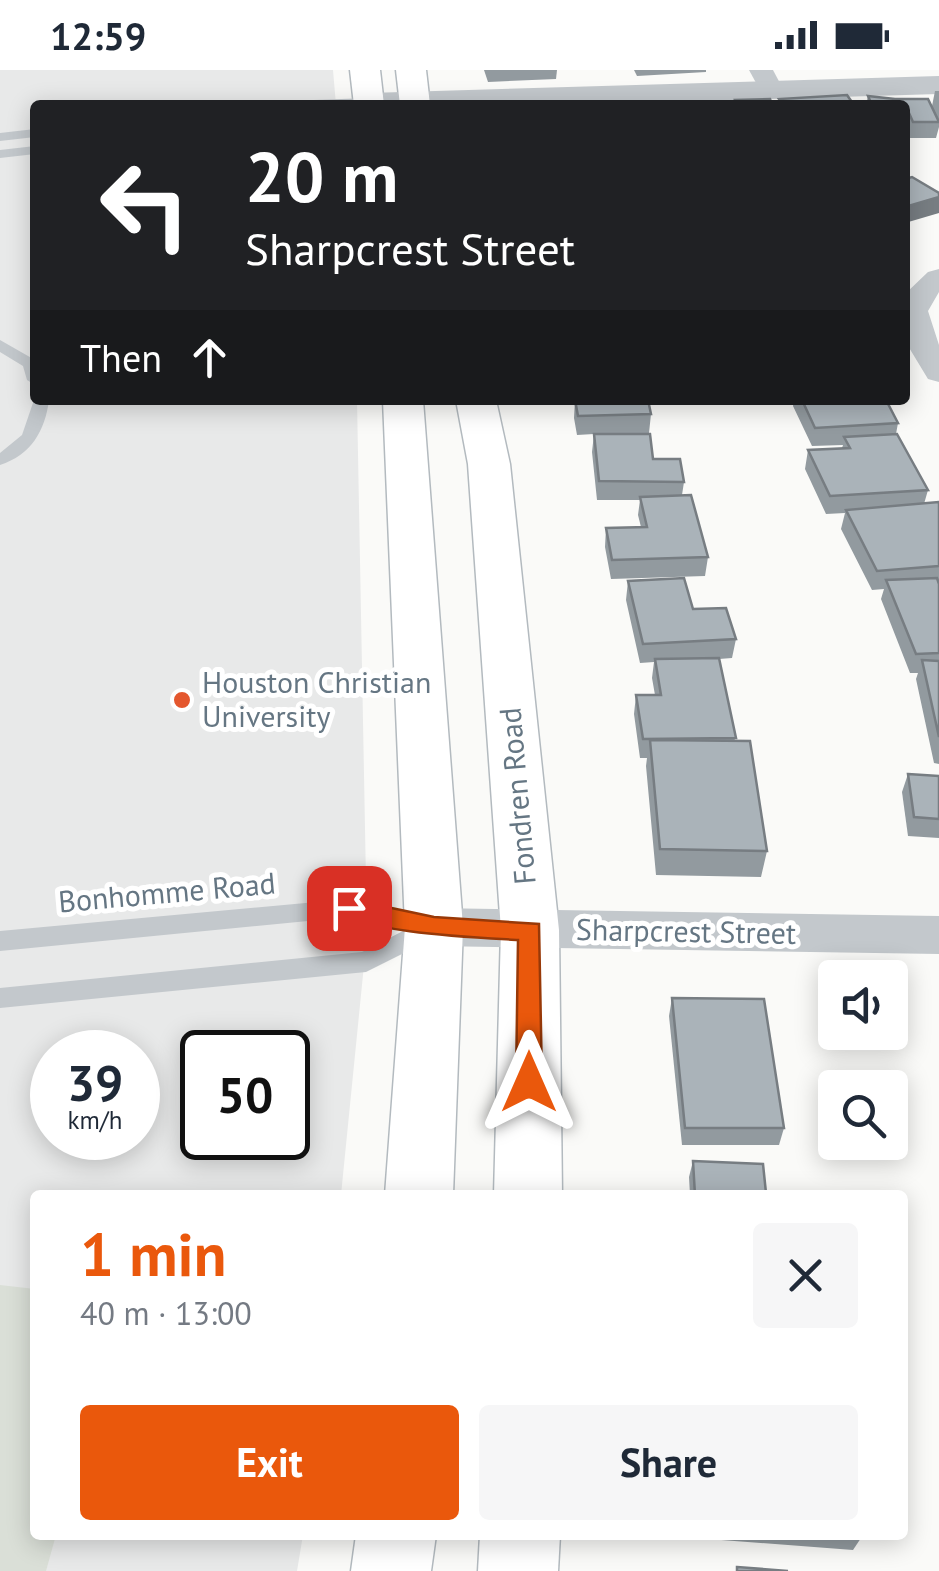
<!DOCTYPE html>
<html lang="en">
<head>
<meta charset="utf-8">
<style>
  :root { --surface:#fff; --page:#f6f6f7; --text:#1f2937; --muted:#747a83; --accent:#ea580c }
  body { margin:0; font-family:"PT Sans",sans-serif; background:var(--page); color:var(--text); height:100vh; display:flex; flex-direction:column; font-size:38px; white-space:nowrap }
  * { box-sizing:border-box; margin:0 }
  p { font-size:32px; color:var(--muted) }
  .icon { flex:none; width:55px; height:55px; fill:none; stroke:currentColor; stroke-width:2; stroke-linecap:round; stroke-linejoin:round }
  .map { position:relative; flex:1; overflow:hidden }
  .details { position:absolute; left:30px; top:1120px; width:878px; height:350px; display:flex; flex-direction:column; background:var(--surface); border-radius:10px; box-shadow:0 5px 25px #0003 }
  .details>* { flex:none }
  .top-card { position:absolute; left:30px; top:30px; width:880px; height:305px; border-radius:10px; box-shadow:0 5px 25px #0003; background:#202124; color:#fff; overflow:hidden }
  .buttons { position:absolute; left:818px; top:890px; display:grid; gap:20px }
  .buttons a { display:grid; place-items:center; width:90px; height:90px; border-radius:10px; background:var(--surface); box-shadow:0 5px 25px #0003; font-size:50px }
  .speed { position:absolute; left:30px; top:960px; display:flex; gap:20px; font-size:50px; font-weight:700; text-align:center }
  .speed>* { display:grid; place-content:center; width:130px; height:130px; border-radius:50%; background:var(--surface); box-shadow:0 5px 25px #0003; line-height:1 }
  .speed small { font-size:25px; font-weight:400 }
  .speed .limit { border:5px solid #111; border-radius:15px; background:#fff; color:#111 }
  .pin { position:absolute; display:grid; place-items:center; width:85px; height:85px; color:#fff; margin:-42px; border-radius:20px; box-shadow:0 5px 15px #0006 }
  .me { position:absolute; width:110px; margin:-55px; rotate:0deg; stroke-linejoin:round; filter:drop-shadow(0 0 8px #0008) }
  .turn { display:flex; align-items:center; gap:35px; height:210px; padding:0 50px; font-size:45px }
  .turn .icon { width:130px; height:130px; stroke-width:2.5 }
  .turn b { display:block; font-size:70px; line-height:85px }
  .then { display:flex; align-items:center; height:95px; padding:0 50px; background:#0003; gap:20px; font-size:38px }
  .round { display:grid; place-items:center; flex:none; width:105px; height:105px; border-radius:10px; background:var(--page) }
  .summary { display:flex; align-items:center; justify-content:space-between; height:170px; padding:0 50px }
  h1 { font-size:60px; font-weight:800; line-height:75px; color:var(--accent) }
  .action { display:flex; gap:20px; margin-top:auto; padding:20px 50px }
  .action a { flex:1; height:115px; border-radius:10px; background:var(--accent); color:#fff; font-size:40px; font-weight:800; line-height:115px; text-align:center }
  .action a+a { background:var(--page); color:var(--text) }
  .status { display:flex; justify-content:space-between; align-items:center; height:70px; padding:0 50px; background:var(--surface); direction:ltr }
  .status svg { height:28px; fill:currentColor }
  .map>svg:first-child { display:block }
  .built { fill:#e8e9e9; fill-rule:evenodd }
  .green { fill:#dadfd7 }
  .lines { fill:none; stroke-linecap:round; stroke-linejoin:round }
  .secondary-casing { stroke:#b3babf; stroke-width:3 }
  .service { fill:#c3c8cc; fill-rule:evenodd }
  .minor { fill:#c3c8cc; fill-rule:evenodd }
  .tertiary { fill:#c3c8cc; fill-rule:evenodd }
  .secondary { fill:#fff; fill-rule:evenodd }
  .wall { fill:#929a9f }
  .shaded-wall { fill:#777d82 }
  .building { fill:#aab3b9; stroke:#777d82; stroke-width:2.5 }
  .route { fill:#ea580c; stroke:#983908; stroke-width:2.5 }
  .poi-dot { fill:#e4572e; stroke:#fff; stroke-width:4 }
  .labels { text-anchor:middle; stroke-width:10; stroke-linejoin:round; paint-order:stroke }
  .poi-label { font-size:30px; fill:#657683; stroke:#fff; text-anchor:start }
  .street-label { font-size:30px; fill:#657683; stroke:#fff }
</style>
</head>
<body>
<div class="status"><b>12:59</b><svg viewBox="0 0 49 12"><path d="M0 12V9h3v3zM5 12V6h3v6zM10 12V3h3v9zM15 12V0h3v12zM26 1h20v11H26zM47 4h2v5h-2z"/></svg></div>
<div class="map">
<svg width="939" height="1501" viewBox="0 0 939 1501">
  <rect width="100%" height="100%" fill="#fafaf8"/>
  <path class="built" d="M0,0H333L336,35H35V330H357L367,865L341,1125H35V1465H303L297,1501H0ZM52,982H138V1068H52ZM202,982H288V1068H202Z"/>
  <polygon class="green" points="0,1215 35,1219 35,1465 56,1465 46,1501 0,1501"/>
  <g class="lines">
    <defs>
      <g id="secondary">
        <polygon points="350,0 380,0 384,35 354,35"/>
        <polygon points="396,0 426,0 430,35 400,35"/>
        <polygon points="383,330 423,330 463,857 453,1125 385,1125 405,857"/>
        <polygon points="456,330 496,330 510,394 559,860 562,1125 494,1125 501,860 468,394"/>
        <polygon points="356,1465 436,1465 431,1501 351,1501"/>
        <polygon points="480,1465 560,1465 558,1501 478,1501"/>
      </g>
    </defs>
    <use href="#secondary" class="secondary-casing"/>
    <g class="service">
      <polygon points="369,28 373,29 373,35 280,35 286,31"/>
      <polygon points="35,59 35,67 0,71 0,63"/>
      <polygon points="35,76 35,84 0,88 0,80"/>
      <polygon points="0,270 35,290 35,315 27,310 23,296 0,282"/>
      <path d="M35,327V330H49C45,361 31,385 0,395V383L22,365Z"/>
      <polygon points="349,829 434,847 442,850 446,857 442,864 366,902 0,938 0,918 362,882 405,860 349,847 0,881 0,861"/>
    </g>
    <g class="minor">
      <polygon points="749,0 773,0 782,17 779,22 761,22"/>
      <polygon points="939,199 939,222 928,241 939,275 939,312 928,309 905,271 905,224 928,202"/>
      <polygon points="434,838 939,846 939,884 434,876 417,870 410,857 417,844"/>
    </g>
    <polygon class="tertiary" points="939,6 939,24 571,35 354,32 369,23"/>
    <use href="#secondary" class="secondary"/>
  </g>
  <g class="wall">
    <polygon points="484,0 557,0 556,9 488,12"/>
    <polygon points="634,0 706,0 706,2 637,6"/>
    <polygon points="935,21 939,21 939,57 936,68 910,68 905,59 905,35 866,35 868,26 932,36"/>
    <polygon points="575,330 651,344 649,363 617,364 684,412 682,425 708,487 705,506 611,509 605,477 606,458 641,457 638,445 640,430 597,430 592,382 594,364 577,365 574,348"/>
    <polygon points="794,330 886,330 898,353 896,364 928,420 924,434 939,432 939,694 934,693 916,609 918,603 910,603 881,529 884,519 872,520 841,459 845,443 826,444 805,399 808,380 842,378 843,375 812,376 793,336"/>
    <polygon points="628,511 693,539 736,569 732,588 719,589 735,671 767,781 761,807 656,805 646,696 647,688 640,688 634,644 636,625 655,625 652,608 654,592 640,593 626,530"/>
    <polygon points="908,704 939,706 939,768 908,766 902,722"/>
    <polygon points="672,928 784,1058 779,1075 682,1075 669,946"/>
    <polygon points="693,1091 766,1123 807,1125 690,1125 689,1107"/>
    <polygon points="708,1465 863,1465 853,1480 708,1469"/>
  </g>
  <polygon class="shaded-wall" points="939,127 939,143 905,153 905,137"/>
  <g class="building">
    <polygon points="847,25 854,35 783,35 779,29"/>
    <polygon points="868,26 895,29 928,29 939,52 913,52 909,43 905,43 905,35 872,35"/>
    <polygon points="770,29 772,35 737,35 735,30"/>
    <polygon points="688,32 689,35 623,34"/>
    <polygon points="912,107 939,123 939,127 905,137 905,109"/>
    <polygon points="575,330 648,330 651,344 578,346"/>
    <polygon points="802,330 886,330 898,353 815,358"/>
    <polygon points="594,364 650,364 653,389 680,389 684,412 599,411"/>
    <polygon points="897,364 928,420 830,426 808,380 850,378 844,367"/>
    <polygon points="691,425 708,487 612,490 606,458 647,457 640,427"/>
    <polygon points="939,432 939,496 877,501 846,440"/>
    <polygon points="684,508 693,539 726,538 736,569 643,574 628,511"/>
    <polygon points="937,508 939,514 939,583 916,584 886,510"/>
    <polygon points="719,588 736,668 643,669 636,625 661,625 655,589"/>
    <polygon points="922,590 939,591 939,667"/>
    <polygon points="650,670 750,671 767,781 660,779"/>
    <polygon points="908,704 939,706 939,749 914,747"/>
    <polygon points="672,928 764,929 784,1058 685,1058"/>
    <polygon points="693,1091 763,1094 766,1123 807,1125 695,1125"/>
    <polygon points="737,1497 788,1501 737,1501"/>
  </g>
  <path class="route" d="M349,829L434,847L539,854L542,1012L538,1020H519L516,1012L518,870C487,868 351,863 337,838Z"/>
  <circle class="poi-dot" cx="182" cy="630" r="10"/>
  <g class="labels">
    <g class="poi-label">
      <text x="202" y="623">Houston Christian<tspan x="202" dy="34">University</tspan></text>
    </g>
    <g class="street-label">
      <text transform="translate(518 726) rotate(-95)" y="10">Fondren Road</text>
      <text transform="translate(167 823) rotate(-5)" y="10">Bonhomme Road</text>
      <text transform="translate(686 862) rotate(1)" y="10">Sharpcrest Street</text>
    </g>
  </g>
</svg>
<div class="buttons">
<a><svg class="icon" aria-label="sound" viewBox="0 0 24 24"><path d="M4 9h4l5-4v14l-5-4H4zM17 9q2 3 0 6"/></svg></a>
<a><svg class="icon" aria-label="search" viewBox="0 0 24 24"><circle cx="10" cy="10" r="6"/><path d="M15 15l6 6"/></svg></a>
</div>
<div class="speed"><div>39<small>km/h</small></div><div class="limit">50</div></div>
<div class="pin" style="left:349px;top:838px;background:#d93025"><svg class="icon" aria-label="arrive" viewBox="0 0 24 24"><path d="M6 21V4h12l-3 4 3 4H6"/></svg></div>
<svg class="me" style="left:529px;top:1012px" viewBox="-20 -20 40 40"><path d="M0-17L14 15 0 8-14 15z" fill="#ea580c" stroke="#fff" stroke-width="4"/></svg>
<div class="top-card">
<div class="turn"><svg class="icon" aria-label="left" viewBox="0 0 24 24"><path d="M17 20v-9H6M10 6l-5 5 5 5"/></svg><div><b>20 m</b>Sharpcrest Street</div></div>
<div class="then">Then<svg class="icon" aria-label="ahead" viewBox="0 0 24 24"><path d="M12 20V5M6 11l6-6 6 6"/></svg></div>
</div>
<section class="details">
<div class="summary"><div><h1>1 min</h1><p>40 m · 13:00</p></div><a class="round"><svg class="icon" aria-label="close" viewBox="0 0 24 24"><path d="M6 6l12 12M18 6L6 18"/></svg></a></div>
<div class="action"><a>Exit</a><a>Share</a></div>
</section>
</div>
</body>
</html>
